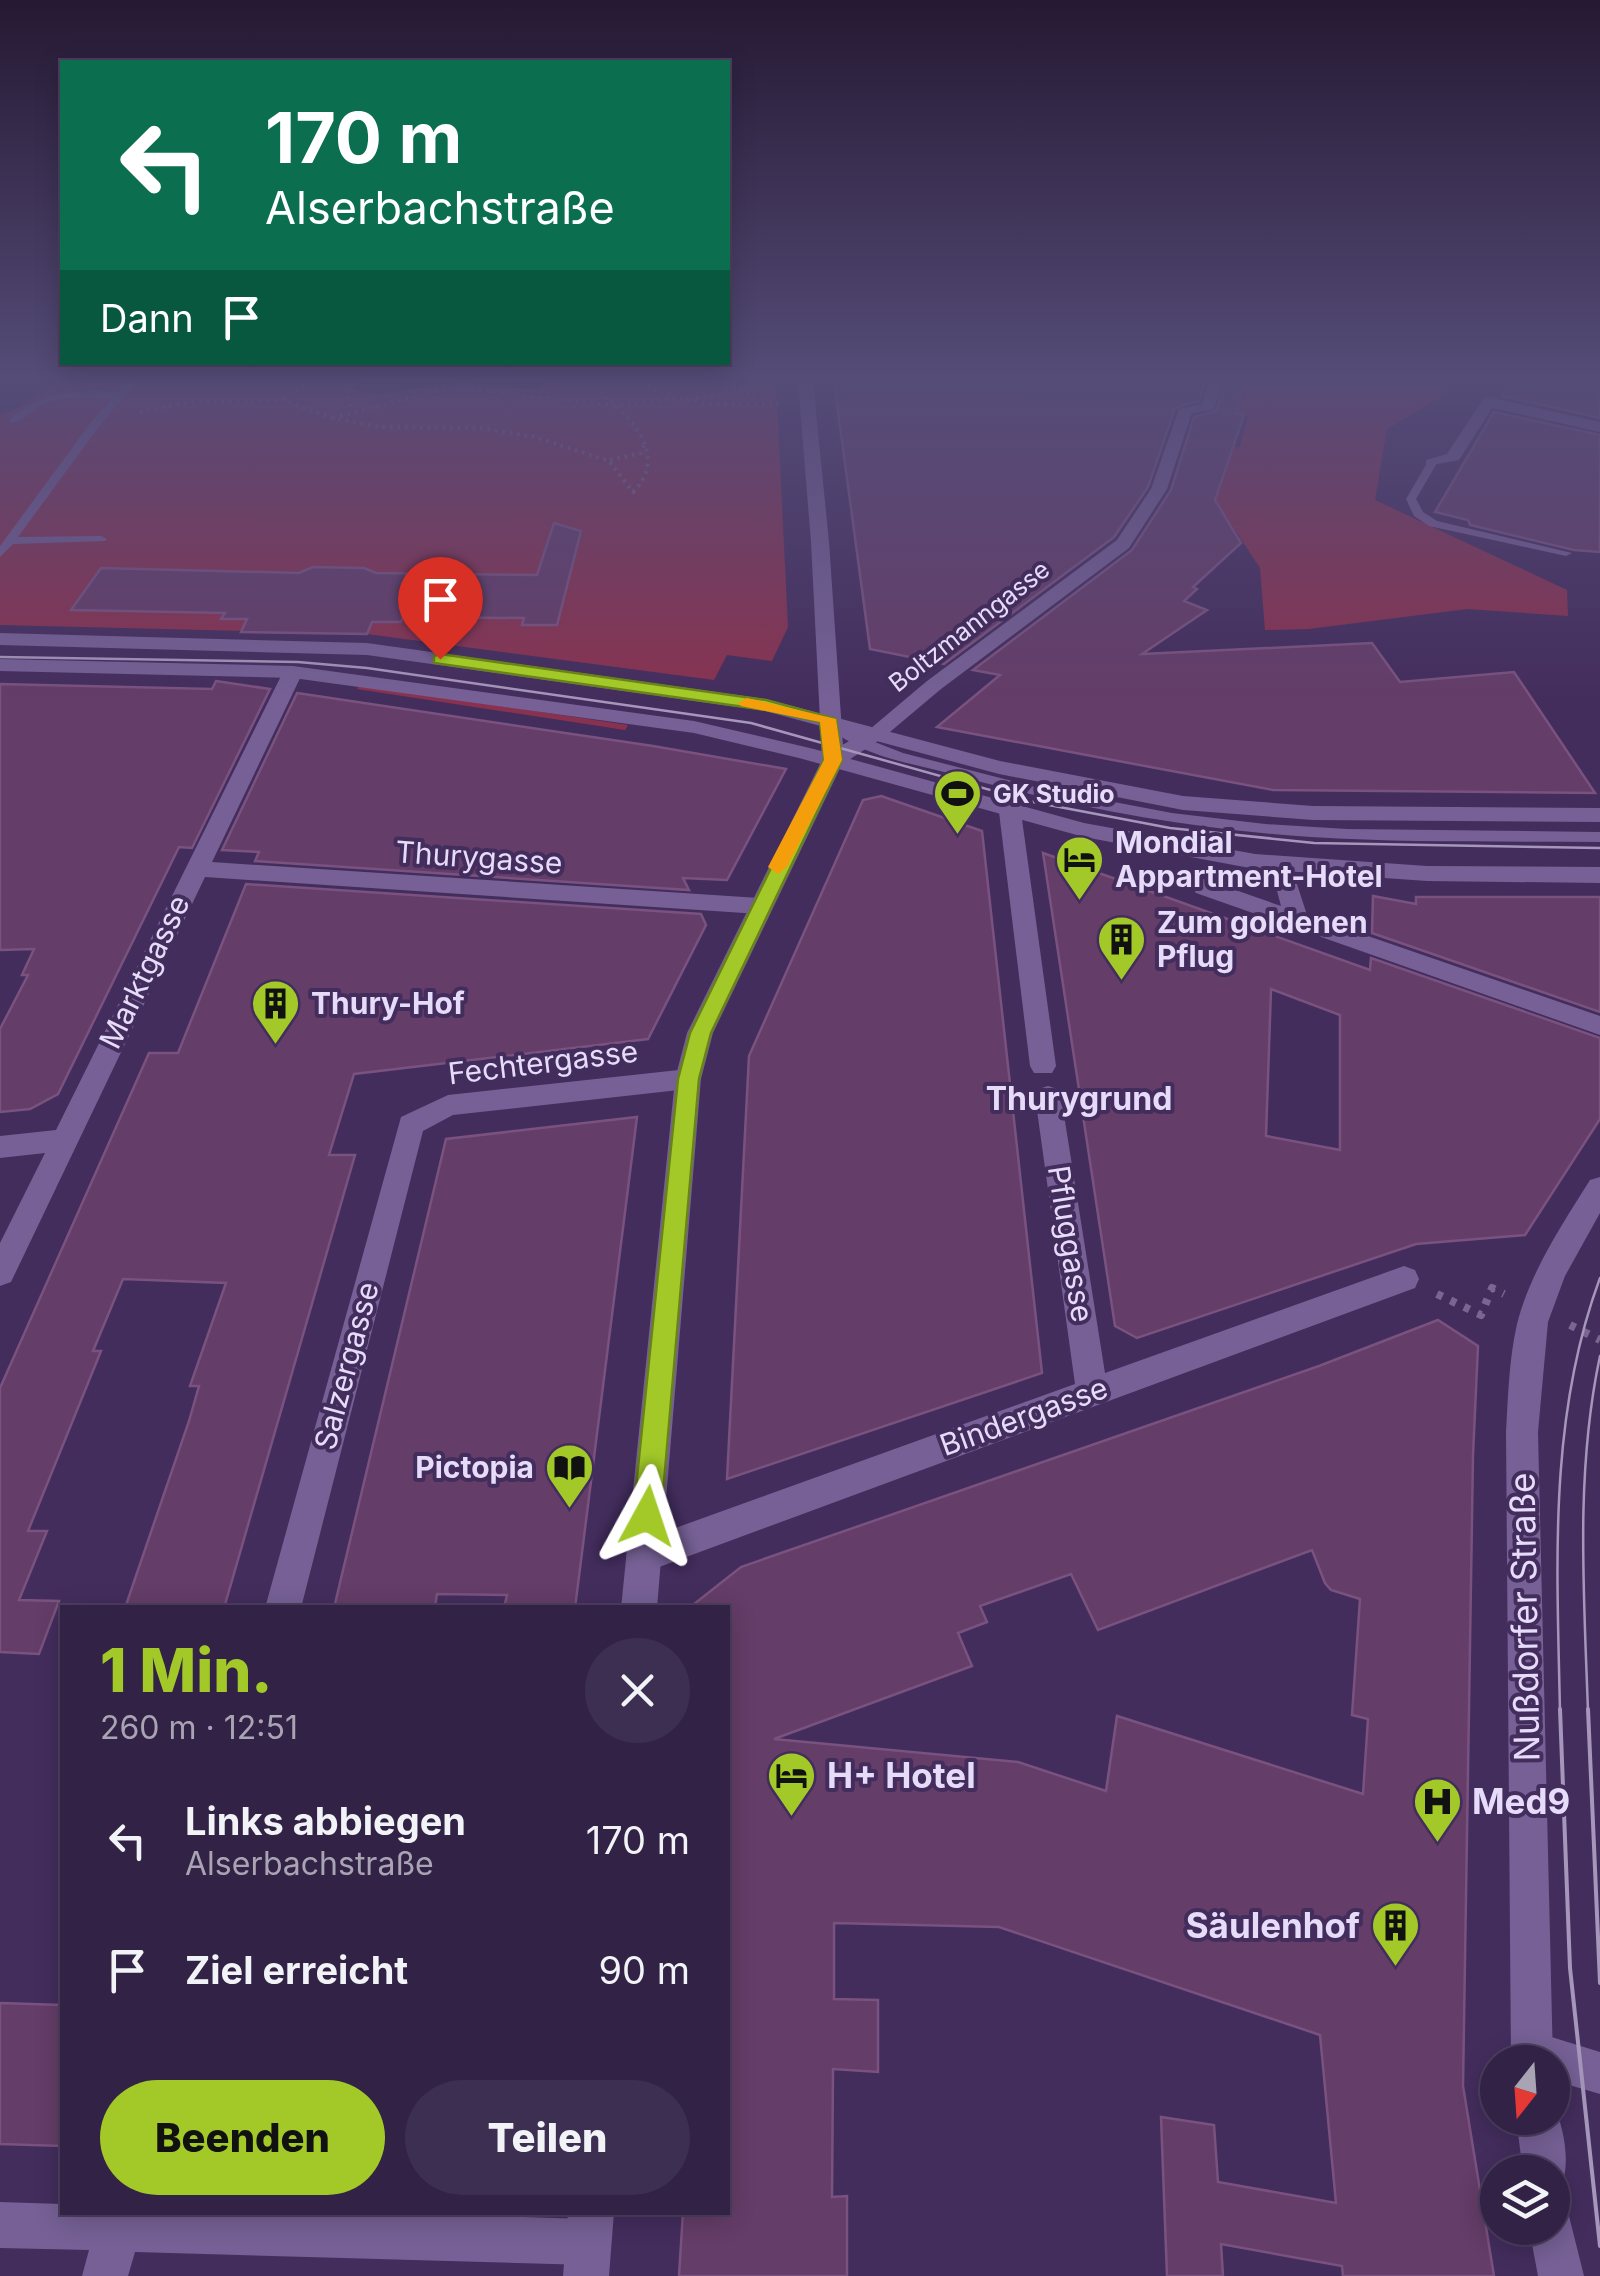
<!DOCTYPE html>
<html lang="de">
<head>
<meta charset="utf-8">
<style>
  :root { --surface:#322246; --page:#3d2f51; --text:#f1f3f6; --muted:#a8a4b3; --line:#4d3f5f; --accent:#a2c928 }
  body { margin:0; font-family:Inter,sans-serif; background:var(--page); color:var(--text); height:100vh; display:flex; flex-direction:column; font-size:38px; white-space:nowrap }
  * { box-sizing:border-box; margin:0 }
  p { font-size:32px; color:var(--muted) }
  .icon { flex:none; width:55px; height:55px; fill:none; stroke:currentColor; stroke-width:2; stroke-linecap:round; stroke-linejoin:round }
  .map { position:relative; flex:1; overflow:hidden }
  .side { position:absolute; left:60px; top:1605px; width:670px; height:610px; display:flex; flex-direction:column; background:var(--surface); border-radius:0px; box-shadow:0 5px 25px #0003,0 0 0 2px var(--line) }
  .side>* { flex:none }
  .banner { position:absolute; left:60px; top:60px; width:670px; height:305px; border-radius:0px; box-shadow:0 5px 25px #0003,0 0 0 2px var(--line); background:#0b6e4f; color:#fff; overflow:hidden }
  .needle { width:65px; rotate:197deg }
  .buttons { position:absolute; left:1480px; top:2045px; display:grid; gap:20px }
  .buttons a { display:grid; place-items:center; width:90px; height:90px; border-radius:50%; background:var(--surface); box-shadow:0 5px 25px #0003,0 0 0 2px var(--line); font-size:50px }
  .pin { position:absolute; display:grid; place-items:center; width:85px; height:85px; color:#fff; margin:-102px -42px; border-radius:50% 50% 50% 0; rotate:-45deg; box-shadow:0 0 10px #0007 }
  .pin .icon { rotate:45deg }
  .me { position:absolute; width:110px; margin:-55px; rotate:5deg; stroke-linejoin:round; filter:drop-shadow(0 0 8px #0008) }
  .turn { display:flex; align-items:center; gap:35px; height:210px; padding:0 40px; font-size:45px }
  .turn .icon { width:130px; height:130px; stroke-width:2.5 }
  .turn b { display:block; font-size:70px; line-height:85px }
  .then { display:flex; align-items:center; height:95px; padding:0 40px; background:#0003; gap:20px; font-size:38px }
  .round { display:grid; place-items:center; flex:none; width:105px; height:105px; border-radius:52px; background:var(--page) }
  .overview { display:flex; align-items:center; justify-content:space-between; height:170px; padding:0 40px }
  h1 { font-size:60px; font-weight:800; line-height:75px; color:var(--accent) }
  .action { display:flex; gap:20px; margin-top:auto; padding:20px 40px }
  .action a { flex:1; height:115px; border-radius:60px; background:var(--accent); color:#111; font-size:40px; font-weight:800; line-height:115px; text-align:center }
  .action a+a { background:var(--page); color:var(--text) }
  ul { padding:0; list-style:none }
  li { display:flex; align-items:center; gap:30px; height:130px; padding:0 40px }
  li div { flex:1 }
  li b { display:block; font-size:38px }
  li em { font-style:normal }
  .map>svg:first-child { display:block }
  .green { fill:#89324f }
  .water { fill:#1e2608 }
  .building { fill:#643d68; stroke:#7a527f; stroke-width:2.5; fill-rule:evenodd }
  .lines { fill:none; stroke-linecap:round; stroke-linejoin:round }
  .path-far1 { stroke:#7a6791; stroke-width:4; stroke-dasharray:2.5 5; stroke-linecap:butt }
  .path { stroke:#7a6791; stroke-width:8; stroke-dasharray:6 9; stroke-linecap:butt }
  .service { fill:#766095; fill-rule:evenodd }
  .pedestrian { fill:#766095; fill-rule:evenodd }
  .minor { fill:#766095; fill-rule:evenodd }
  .tertiary { fill:#766095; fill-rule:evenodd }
  .secondary { fill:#766095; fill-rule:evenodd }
  .tram-far1 { stroke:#a696bb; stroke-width:2.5 }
  .tram { stroke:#a696bb; stroke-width:4 }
  .route { fill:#a2c928; stroke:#69831a; stroke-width:2.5 }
  .slow { fill:#f59e0b }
  .labels { text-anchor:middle; stroke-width:8; stroke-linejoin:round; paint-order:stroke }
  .far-street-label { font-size:25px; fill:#e6dbf9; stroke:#432d5d }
  .far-poi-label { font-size:25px; font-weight:bold; fill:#e6dbf9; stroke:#432d5d; text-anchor:start }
  .poi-label { font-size:30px; font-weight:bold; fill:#e6dbf9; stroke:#432d5d; text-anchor:start }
  .street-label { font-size:30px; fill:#e6dbf9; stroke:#432d5d }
  .neighbourhood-label { font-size:32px; font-weight:bold; fill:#e6dbf9; stroke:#432d5d }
  .near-street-label { font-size:35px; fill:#e6dbf9; stroke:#432d5d }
  .near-poi-label { font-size:35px; font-weight:bold; fill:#e6dbf9; stroke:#432d5d; text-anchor:start }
</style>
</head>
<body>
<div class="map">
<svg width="1600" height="2276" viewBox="0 0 1600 2276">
  <rect width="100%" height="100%" fill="#432d5d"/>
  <g class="green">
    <polygon points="55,382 776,382 788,627 772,661 727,655 714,680 367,634 0,625 0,415 23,406"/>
    <polygon points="1224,382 1440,382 1440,387 1454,389 1387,429 1375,500 1567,590 1568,616 1467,609 1309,629 1265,630 1260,568 1221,509 1213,508 1231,446 1240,447 1248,416 1215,410"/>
    <polygon points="360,685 628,725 625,730 357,689"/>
  </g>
  <path class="water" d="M359,382H545L540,389C513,390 490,382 462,383C425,383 390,400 354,390Z"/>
  <g class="building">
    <polygon points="834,382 1205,382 1199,401 1175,408 1148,487 1114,537 944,664 870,649"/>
    <polygon points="1227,382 1244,382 1236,413 1244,415 1215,500 1241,543 1193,587 1197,589 1184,601 1207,610 1142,654 1372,643 1400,682 1514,672 1595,793 1273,790 937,727 1000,675 973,670 1132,550 1171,490 1194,417 1216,411"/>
    <polygon points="1509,382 1600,382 1600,418 1502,396"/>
    <polygon points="1494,412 1600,435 1600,552 1574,550 1470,525 1468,520 1435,512"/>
    <polygon points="554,523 581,531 557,625 522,625 524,618 403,617 401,622 372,622 367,634 241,632 247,619 221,619 225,613 71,610 101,568 299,573 313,567 364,568 376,573 537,575"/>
    <polygon points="216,681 270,689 192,848 179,847 58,1094 30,1109 0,1112 0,1029 28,975 22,975 34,949 0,950 0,684 212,689"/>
    <polygon points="297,693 653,746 786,769 727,880 683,878 689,890 255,861 259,852 222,850"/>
    <polygon points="881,796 982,831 1042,1373 727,1479 749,1056 863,800"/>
    <path d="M1043,853L1370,970L1371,958L1600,1038V1119L1525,1235L1416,1244L1137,1338L1115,1326ZM1271,989L1340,1015V1150L1266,1136Z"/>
    <polygon points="246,884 701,914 706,925 648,1039 354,1074 329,1155 355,1155 224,1608 125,1608 189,1421 199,1386 190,1386 226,1283 123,1279 93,1351 101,1351 28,1531 47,1531 19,1600 59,1601 39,1654 0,1652 0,1388 149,1053 178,1053"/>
    <polygon points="1373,896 1416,904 1416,897 1600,897 1600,1012 1372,933"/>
    <polygon points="637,1117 575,1608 504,1608 507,1595 437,1594 435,1607 334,1608 446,1139"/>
    <path d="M1438,1320L1478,1346L1473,1455L1463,2086L1494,2276H1343L1342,2266L1221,2244L1223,2276H1167L1161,2117L1214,2125L1218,2182L1336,2203L1320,2035L999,1927L834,1923V1999L878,2000V2072L833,2069L832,2197L847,2196V2276H679L683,2212H728V1608H689L741,1567L1319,1366ZM1312,1550L1325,1583L1331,1590L1360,1599L1352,1715L1368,1719L1363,1794L1117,1716L1106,1791L1018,1762L774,1739L972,1666L958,1633L987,1622L980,1606L1071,1574L1098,1630Z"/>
    <polygon points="0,2003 62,2005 62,2146 0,2144"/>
  </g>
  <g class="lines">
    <g class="path-far1">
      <polyline points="345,382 352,410"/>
      <polyline points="649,382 645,386 674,397"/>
      <polyline points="719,382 753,396 758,403"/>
      <polyline points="696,397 723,394 746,382"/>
      <polyline points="283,399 312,382"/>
      <path d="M140,412L186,403L282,400L332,418L380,427L481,428L535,437L609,461L633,492C675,450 618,405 585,382"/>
      <polyline points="333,418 452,387 619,406 678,398 710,404 779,403"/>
      <polyline points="610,460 641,453 645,443"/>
    </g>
    <g class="path">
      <polyline points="1437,1294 1481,1315 1492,1288 1504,1294"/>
      <polyline points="1570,1325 1600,1340"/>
    </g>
    <g class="service">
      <path d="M127,382H137L100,425L18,537L101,536L107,539L105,541L13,544L0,557V546L92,421L113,398C88,396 61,396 39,407C28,413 22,422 10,423V419C41,392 79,389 118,392Z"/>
      <polygon points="1432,460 1437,463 1416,499 1423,512 1437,521 1572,553 1566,556 1429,526 1414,516 1406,499 1427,463"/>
      <path d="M828,715L857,735L903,753L1035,787L1172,813L1265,824L1347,829L1600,832V842C1504,841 1407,843 1311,837C1189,829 1070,807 952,774C907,762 854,756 821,719Z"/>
    </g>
    <g class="pedestrian">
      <polygon points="1209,382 1224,382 1213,410 1179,415 1179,409 1202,404"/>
      <polygon points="1204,879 1281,906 1276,887 1280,881 1296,881 1307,915 1600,1016 1600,1035 1196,893 1192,887"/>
    </g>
    <g class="minor">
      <polygon points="1488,397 1600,422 1600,432 1492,408 1459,460 1426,466 1426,460 1447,454 1483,399"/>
      <polygon points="1179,409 1192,412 1167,489 1129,548 941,689 884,737 841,765 825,765 822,760 825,755 870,729 927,681 1117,540 1151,489"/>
      <polygon points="293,666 303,672 212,862 759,898 771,906 759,914 205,877 11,1282 0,1286 0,1243 45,1153 0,1158 0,1136 56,1130 283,672"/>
      <polygon points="1010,805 1021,812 1056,1066 1052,1073 1034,1073 1030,1066 999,812"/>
      <polygon points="688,1069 697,1072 701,1079 697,1086 688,1089 453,1115 423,1131 301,1608 265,1608 401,1117 448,1095"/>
      <polygon points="1048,1086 1057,1089 1061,1096 1105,1373 1404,1266 1415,1270 1419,1279 1415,1288 643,1573 631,1568 626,1556 631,1544 1075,1384 1035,1096 1039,1089"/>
      <polygon points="1532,2031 1600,2052 1600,2094 1552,2080 1552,2062 1515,2062 1511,2052 1517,2037"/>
      <polygon points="0,2202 62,2204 62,2212 357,2212 588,2219 604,2226 611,2242 604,2258 588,2265 135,2252 128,2276 82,2276 89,2250 0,2248"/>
    </g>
    <g class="tertiary">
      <polygon points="798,382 813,382 829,542 844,760 713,1033 701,1079 657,1608 621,1608 675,1079 687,1033 822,760 811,542"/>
      <polygon points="568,2212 614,2212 609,2276 563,2276"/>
    </g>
    <g class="secondary">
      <polygon points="0,633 367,643 766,699 1000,761 1183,796 1313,806 1600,808 1600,822 1313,820 1183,810 999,774 765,711 367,655 0,645"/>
      <polygon points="0,659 293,666 694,721 814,749 1084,823 1255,854 1427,866 1600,867 1600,883 1427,881 1255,869 1084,837 799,758 694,733 293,678 0,671"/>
      <path d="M1600,1177V1213L1565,1276L1548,1322L1538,1432L1553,2062H1511L1506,1432C1508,1396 1509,1359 1517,1324C1530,1272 1562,1225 1590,1180Z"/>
      <path d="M1553,2103C1564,2128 1571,2162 1561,2188L1552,2191V2172H1523L1516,2118H1552Z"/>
      <polygon points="1552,2205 1568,2212 1584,2276 1538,2276 1529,2228 1552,2228"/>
    </g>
    <g class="tram-far1">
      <polyline points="0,657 298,662 367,668 751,723 1033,802 1170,828 1314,843 1600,848"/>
      <path d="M1560,1712C1557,1565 1548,1418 1600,1278"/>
      <path d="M1588,1712C1584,1593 1575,1473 1600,1356"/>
    </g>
    <g class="tram">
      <polyline points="1560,1709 1570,1968 1600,2246"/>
      <polyline points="1588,1709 1600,1983"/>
    </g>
  </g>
  <linearGradient id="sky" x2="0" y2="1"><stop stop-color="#251933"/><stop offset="0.54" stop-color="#554c78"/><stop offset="1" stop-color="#554c78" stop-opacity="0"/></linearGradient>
  <rect width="1600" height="701" fill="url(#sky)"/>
  <polygon class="route" points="440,654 766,700 836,719 842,760 711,1033 699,1079 661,1516 657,1526 647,1530 637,1526 633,1516 678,1079 690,1033 824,760 820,722 766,710 434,663 434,656"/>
  <polygon class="slow" points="747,698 836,719 842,760 787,867 778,874 768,867 824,760 820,722 741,706 738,703"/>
  <defs>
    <symbol id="stadium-pin" viewBox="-11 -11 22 30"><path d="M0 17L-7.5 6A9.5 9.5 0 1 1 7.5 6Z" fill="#a2c928" stroke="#432d5d"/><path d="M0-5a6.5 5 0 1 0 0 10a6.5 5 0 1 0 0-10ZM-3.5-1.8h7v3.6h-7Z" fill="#111"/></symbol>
    <symbol id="hotel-pin" viewBox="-11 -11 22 30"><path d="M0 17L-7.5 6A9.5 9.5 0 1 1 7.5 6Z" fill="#a2c928" stroke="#432d5d"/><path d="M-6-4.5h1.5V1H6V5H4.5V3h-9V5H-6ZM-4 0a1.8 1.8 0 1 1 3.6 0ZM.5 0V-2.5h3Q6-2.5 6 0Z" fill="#111"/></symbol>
    <symbol id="building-pin" viewBox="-11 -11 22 30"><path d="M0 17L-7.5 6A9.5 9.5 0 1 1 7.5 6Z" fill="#a2c928" stroke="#432d5d"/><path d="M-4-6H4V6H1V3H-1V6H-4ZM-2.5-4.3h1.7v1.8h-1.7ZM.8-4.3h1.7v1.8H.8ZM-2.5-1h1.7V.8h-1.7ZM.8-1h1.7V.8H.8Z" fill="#111"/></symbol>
    <symbol id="library-pin" viewBox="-11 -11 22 30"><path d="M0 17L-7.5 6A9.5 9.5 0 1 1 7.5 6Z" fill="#a2c928" stroke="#432d5d"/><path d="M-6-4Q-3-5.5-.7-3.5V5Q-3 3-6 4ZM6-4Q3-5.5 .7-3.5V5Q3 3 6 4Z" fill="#111"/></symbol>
    <symbol id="hospital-pin" viewBox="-11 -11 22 30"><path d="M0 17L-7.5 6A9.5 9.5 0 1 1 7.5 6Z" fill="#a2c928" stroke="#432d5d"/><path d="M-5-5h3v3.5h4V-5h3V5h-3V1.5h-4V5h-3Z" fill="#111"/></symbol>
  </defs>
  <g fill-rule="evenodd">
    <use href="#stadium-pin" x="930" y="766" width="55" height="75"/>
    <use href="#hotel-pin" x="1052" y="832" width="55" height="75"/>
    <use href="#building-pin" x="1094" y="912" width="55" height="75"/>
    <use href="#building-pin" x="248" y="976" width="55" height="75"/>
    <use href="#library-pin" x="542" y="1440" width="55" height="75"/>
    <use href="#hotel-pin" x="764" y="1748" width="55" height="75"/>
    <use href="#hospital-pin" x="1410" y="1774" width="55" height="75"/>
    <use href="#building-pin" x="1368" y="1898" width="55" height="75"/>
  </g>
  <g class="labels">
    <g class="far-street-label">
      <text transform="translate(969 626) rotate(-38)" y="9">Boltzmanngasse</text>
    </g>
    <g class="far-poi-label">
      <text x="993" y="803">GK Studio</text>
    </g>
    <g class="poi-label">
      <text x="1115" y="853">Mondial<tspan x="1115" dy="34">Appartment-Hotel</tspan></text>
      <text x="1157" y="933">Zum goldenen<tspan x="1157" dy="34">Pflug</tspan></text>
      <text x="311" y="1014">Thury-Hof</text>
      <text x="534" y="1478" text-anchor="end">Pictopia</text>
    </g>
    <g class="street-label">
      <text transform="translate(479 858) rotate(4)" y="10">Thurygasse</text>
      <text transform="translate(145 972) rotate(-64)" y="10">Marktgasse</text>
      <text transform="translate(543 1063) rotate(-7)" y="10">Fechtergasse</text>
      <text transform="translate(1070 1244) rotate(81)" y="10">Pfluggasse</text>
      <text transform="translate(347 1366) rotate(-75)" y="10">Salzergasse</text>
      <text transform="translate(1024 1417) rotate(-20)" y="10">Bindergasse</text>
    </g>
    <g class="neighbourhood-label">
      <text x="1079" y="1110">Thurygrund</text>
    </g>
    <g class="near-street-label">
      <text transform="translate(1525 1617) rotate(-91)" y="12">Nußdorfer Straße</text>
    </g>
    <g class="near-poi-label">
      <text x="827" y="1788">H+ Hotel</text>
      <text x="1472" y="1814">Med9</text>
      <text x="1360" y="1938" text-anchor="end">Säulenhof</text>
    </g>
  </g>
</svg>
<div class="buttons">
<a><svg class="needle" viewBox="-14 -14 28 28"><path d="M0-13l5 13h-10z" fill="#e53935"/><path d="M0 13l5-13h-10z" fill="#a8a4b3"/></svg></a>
<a><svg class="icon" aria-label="layers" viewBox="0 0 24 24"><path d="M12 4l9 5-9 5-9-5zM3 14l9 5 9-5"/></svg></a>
</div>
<div class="pin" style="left:440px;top:659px;background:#d93025"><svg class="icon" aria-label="arrive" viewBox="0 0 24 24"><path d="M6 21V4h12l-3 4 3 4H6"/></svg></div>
<svg class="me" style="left:647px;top:1516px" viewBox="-20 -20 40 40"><path d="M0-17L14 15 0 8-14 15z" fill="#a2c928" stroke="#fff" stroke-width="4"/></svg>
<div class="banner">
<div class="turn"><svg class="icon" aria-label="left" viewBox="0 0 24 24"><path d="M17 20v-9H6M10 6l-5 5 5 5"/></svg><div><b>170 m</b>Alserbachstraße</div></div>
<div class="then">Dann<svg class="icon" aria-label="arrive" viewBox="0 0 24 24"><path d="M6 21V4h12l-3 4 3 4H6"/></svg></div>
</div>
<section class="side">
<div class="overview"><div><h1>1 Min.</h1><p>260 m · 12:51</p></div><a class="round"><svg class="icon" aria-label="close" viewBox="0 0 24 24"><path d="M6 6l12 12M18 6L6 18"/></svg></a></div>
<ul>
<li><svg class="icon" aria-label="left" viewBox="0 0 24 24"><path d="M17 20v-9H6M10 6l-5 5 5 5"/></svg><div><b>Links abbiegen</b><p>Alserbachstraße</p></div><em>170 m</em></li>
<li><svg class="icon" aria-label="arrive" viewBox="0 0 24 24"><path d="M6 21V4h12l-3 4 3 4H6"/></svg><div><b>Ziel erreicht</b></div><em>90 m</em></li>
</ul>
<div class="action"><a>Beenden</a><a>Teilen</a></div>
</section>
</div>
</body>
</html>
